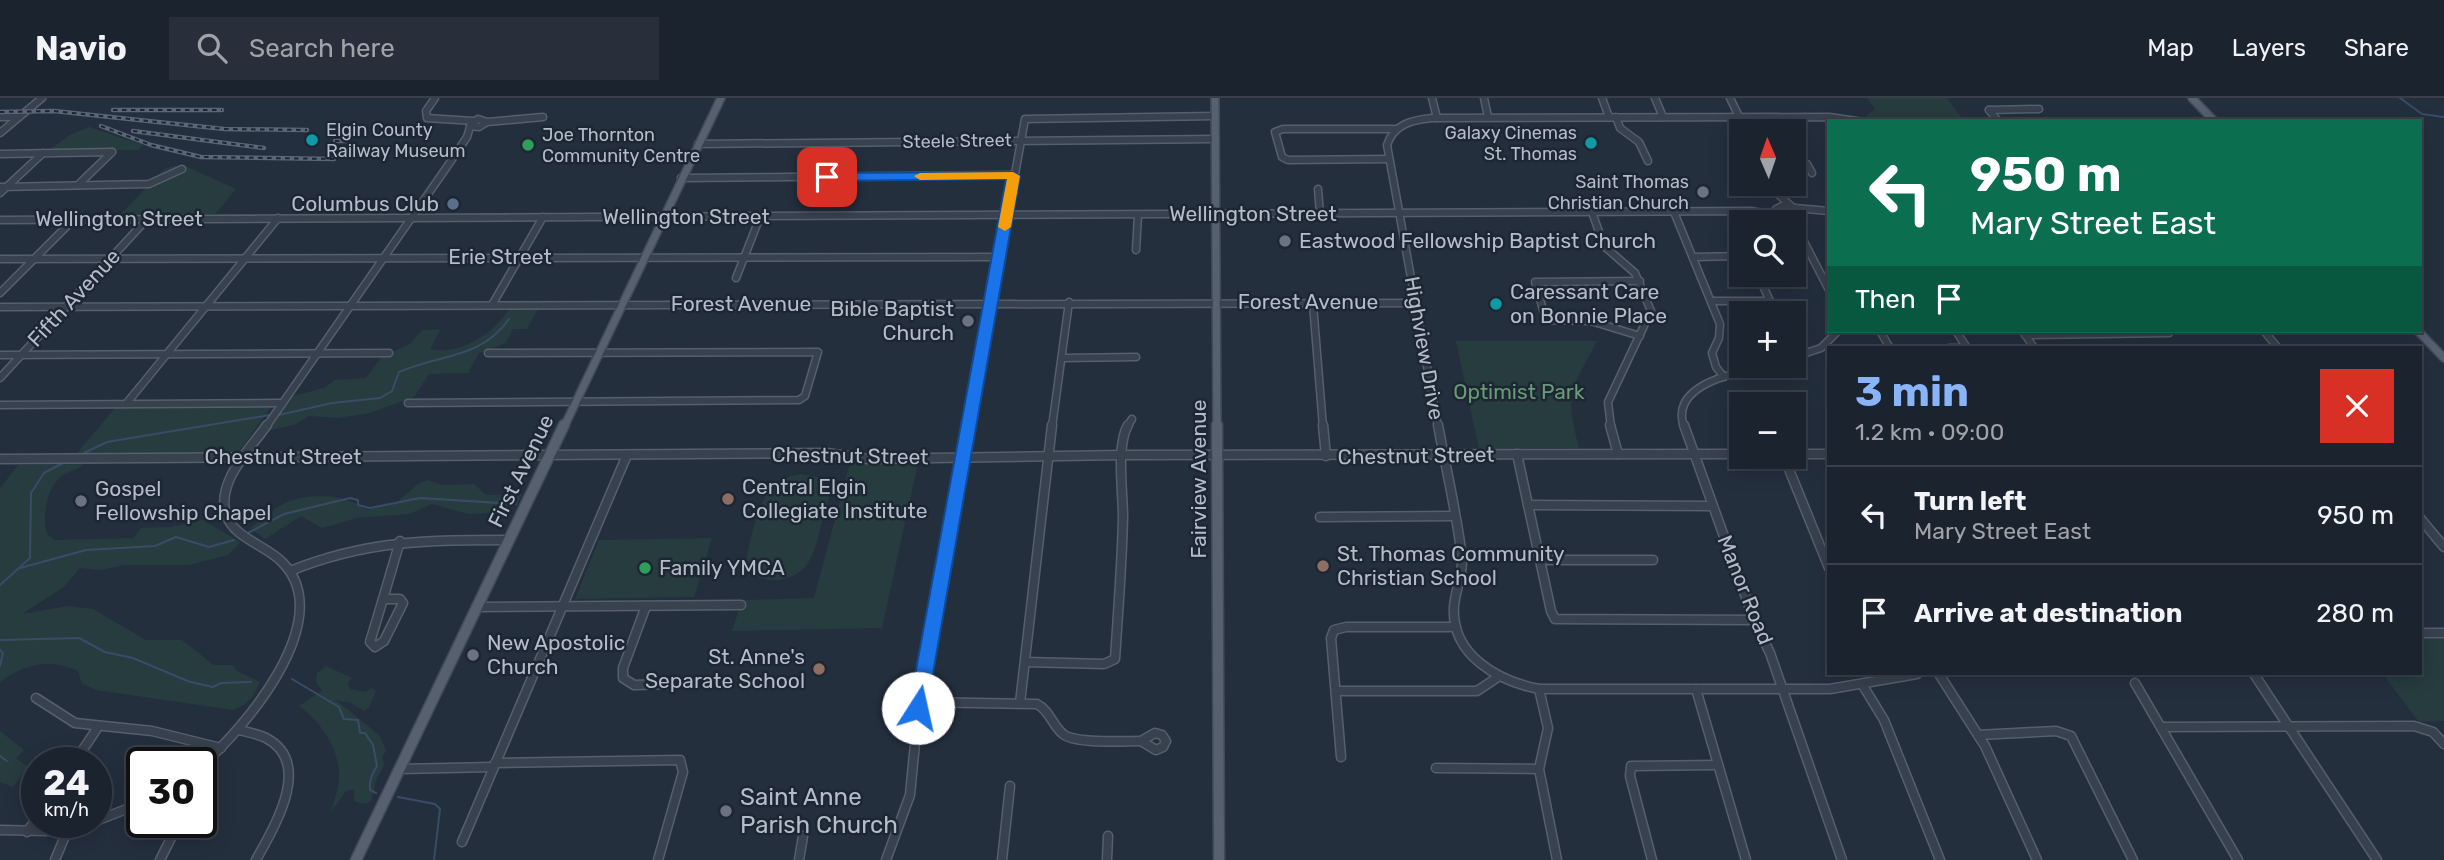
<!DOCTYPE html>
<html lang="en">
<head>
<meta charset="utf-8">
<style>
  :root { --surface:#1b232e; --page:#282f3a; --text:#f1f3f6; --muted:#a0a4aa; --line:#39404a; --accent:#8ab4f8 }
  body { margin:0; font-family:Rubik,sans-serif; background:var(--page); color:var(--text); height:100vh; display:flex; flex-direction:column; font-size:26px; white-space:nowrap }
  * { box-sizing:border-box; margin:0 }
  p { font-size:23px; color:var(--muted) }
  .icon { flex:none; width:38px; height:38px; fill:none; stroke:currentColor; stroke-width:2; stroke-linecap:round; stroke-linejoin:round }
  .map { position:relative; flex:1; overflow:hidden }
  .drawer { position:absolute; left:1827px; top:248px; width:595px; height:329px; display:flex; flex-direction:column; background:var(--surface); border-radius:0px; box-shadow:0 4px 18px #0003,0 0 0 2px var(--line) }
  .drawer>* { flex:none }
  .hud { position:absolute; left:1827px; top:21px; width:595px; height:214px; border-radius:0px; box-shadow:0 4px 18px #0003,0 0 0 2px var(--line); background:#0b6e4f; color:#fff; overflow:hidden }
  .needle { width:46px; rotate:358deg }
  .controls { position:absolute; left:1729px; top:21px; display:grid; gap:14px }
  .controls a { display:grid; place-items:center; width:77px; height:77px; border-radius:0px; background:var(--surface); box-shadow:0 4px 18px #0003,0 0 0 2px var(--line); font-size:35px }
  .speed { position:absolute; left:21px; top:649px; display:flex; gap:14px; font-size:35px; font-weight:700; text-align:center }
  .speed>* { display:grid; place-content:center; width:91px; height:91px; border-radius:50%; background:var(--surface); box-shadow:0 4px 18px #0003,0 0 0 2px var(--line); line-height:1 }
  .speed small { font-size:18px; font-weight:400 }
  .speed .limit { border:4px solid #111; border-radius:10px; background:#fff; color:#111 }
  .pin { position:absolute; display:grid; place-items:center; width:60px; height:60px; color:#fff; margin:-30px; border-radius:14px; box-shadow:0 4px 10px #0006 }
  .me { position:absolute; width:77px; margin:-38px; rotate:10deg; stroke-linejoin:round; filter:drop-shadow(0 0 5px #0008) }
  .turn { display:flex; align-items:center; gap:24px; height:147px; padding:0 28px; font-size:32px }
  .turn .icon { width:91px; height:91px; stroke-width:2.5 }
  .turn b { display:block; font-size:49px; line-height:60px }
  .then { display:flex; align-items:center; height:66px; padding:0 28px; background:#0003; gap:14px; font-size:26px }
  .round { display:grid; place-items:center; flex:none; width:74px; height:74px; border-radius:0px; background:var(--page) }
  .summary { display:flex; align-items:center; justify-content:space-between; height:119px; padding:0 28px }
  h1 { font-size:42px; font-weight:700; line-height:52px; color:var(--accent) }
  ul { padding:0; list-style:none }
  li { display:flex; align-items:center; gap:21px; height:98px; padding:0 28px; border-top:2px solid var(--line) }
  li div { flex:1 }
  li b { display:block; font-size:26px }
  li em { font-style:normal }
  header { display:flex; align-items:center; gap:42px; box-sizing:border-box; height:98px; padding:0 35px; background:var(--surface); border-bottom:2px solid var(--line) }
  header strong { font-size:33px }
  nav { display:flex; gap:38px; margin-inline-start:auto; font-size:24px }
  .search { width:490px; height:63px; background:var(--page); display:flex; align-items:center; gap:18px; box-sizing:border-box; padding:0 24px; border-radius:0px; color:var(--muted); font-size:26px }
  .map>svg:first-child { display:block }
  .green { fill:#263c3f }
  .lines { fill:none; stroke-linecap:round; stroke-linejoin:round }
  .stream { stroke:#394c67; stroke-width:2 }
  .minor-far1-casing { stroke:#565f6c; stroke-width:9 }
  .minor-casing { stroke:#565f6c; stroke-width:11 }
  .major-far1-casing { stroke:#414a57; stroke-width:10 }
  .major-casing { stroke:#414a57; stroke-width:13 }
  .minor-far1 { stroke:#38414e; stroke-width:6 }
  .minor { stroke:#38414e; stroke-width:8 }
  .major-far1 { stroke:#56606e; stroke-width:7 }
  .major { stroke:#56606e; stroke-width:10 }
  .rail-casing { stroke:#5a6575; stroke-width:4.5 }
  .rail { stroke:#1d2633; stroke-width:2; stroke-dasharray:4.5; stroke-linecap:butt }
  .route { fill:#1a73e8; stroke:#114b97; stroke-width:2 }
  .slow { fill:#f59e0b }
  .culture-dot { fill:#0f9aa8; stroke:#1d2633; stroke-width:2.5 }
  .leisure-dot { fill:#2e9e5b; stroke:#1d2633; stroke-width:2.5 }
  .worship-dot { fill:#6b7280; stroke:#1d2633; stroke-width:2.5 }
  .service-dot { fill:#5c6f8a; stroke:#1d2633; stroke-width:2.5 }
  .education-dot { fill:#8d6e63; stroke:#1d2633; stroke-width:2.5 }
  .labels { text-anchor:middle; stroke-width:5; stroke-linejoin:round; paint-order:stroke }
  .far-poi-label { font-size:18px; fill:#b4bcc9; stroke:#1d2633; text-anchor:start }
  .far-street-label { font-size:18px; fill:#b4bcc9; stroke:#1d2633 }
  .poi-label { font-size:21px; fill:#b4bcc9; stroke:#1d2633; text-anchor:start }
  .street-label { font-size:21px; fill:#b4bcc9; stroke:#1d2633 }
  .park-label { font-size:21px; fill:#6b9a76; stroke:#1d2633 }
  .near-poi-label { font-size:24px; fill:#b4bcc9; stroke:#1d2633; text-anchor:start }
</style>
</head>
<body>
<header>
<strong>Navio</strong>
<div class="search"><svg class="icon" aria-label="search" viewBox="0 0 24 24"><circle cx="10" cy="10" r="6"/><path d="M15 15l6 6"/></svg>Search here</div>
<nav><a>Map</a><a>Layers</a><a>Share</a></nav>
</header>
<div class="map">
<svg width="2444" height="762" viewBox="0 0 2444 762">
  <rect width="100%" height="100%" fill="#242f3e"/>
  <g class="green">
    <path d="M1867,0H1947L1961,19H1892C1885,25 1872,24 1863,21L1875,11Z"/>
    <polygon points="89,29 143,47 138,52 48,53 70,37"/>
    <polygon points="181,66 236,91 215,116 120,117 164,71"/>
    <path d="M538,211L527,231H513L506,245L479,255L468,275L429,276L414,299L370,315L338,320L309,318L294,327L266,333L289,299L324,290L335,282L366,280L381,259L410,246L422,232L441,231L430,251C458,258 494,236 508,212Z"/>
    <path d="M1456,243H1597C1571,293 1564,293 1579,350L1479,351Z"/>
    <polygon points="271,309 238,355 76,356 115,310"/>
    <polygon points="850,365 918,365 882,530 732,533 742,502 814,500"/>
    <path d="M84,366C77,372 70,373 63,377C46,389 42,418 47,436L55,442L133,440L141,430L171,429L203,422L240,444L239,446L228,457L189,467H124L100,472L80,470L64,489L22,516L68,508L93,511L146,542H182L214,567H233L237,573L260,584C254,599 248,606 233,612L96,592L82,586L78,573C51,560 24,566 0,584V390L18,367Z"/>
    <path d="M801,376L820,380L829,392C830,402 825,413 822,423C815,453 810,483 771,482C762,481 753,478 748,470C742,460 762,398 771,389C779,381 790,378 801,376Z"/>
    <path d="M427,382L442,387L474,386L486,397L522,396L517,407L500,411L496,415L468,416L432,406L409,416L357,420L322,430L301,418L265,441L250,430C261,422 274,410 287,404C312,394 346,396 367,412L397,404L418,386Z"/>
    <polygon points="712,440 694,499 575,501 599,442"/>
    <polygon points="2420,540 2444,540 2444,623 2419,624 2383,576 2420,576"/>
    <path d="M326,568L352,580L348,585L350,591L366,594L372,590L376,593L369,610L364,613L351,605L336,602L380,638L386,653L382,659C387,670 381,671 377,680C371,693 377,713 354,703V691L346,693L331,714C334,702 340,688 339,675C339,651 319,621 299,608L322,593L316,584L317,575Z"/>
    <polygon points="0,633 24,652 16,660 28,669 13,689 0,684"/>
  </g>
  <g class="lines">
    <g class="stream">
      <polyline points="2400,0 2422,16 2444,19"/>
      <path d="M279,317L332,305L380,300L392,293L399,274C440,256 481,261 509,221"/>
      <polyline points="84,355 107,344 270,317"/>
      <polyline points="248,435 284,416 350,400 358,402 358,407 370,410 420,400 516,406"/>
      <polyline points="20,470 86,452 155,448 176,439 209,449 234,442"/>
      <polyline points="0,487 30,460 31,395 44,375 63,365"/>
      <polyline points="0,542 79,540 105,554 133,560 190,584 213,589 221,585 251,584"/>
      <polyline points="0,552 3,555 0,568"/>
      <path d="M292,581L339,609L344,621L358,622L360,635H365L373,647L377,668C372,676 369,682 370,692L376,695"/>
      <polyline points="0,658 7,663"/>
      <polyline points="398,699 435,706 440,711 434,762"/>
    </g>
    <defs>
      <g id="minor-far1">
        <polyline points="435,0 426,13 427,20 473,23"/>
        <polyline points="1432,0 1437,20"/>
        <polyline points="1484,0 1488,19"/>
        <polyline points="1602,0 1609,19"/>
        <polyline points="1655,0 1663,19"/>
        <polyline points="1730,0 1746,33"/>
        <polyline points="1989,12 2039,11"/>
        <polyline points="1989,12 1998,23"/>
        <polyline points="0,19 19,19"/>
        <polyline points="1616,19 1620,30 1639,44 1648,63"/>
        <polygon points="478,21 487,24 479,29 470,28"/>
        <polyline points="487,24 543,19"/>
        <polyline points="0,35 42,0"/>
        <polyline points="1794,43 1794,48"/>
        <polyline points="698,46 1215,41"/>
        <polyline points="0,56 112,54"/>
        <polyline points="1794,60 1807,66 1812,75"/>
        <polyline points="1389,61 1288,62 1282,59 1275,34 1283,31 1395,31"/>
        <polyline points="681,80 1013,77"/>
        <polyline points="1773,86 1779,97 1791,108"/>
        <polyline points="78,87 112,54"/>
        <polyline points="0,89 149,86 182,71"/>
        <polyline points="1318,91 1320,116"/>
        <polyline points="0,95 43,55"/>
        <polyline points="1795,110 1829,113"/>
        <polyline points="1592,114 1604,148 1635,175 1651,213 1608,304 1611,329"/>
        <polyline points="1674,114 1720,226 1719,240 1712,255 1716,269 1724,279"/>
        <polyline points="1797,119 1798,132 1829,192"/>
        <polyline points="0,122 1751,113 1791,120 1799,115 1795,110 1784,107 1776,111 1780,117"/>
        <polyline points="1136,152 1138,117"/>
        <polyline points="1693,159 1741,158"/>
        <polyline points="0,161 999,159"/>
        <polyline points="736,180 760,119"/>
        <polyline points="1640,183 1535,184 1546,222 1591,223 1640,238"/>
        <polyline points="0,195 74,121"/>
        <polyline points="1711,203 1770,203 1758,177"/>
        <polyline points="1313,206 1323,329"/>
        <polyline points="492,207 543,119"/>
        <polyline points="0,209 1415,205"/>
        <polyline points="1880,233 1890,250"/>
        <polyline points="2023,233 2034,250"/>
        <polyline points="2264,233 2278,250"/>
        <polyline points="2025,237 2169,235"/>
        <polyline points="1949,250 1967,250 1956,233"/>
        <polyline points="0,257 389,255"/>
        <polyline points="1794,259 1821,250 1838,233"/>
        <polyline points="1063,260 1136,259"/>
        <polyline points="0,280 148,120"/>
        <polyline points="408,305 799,302 805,298 818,254 488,255"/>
        <polyline points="126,306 278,120"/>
        <polyline points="0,307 279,305"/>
        <polyline points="266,329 451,63 467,39 470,29"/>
        <polyline points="969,329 1025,21 1215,18"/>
        <polyline points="1052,329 1069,204"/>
        <polyline points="1127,329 1132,321"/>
        <path d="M1438,329L1387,47C1394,26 1412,22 1432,20L1829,19L1857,23"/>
        <path d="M1684,329C1669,286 1736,275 1763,268"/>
      </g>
      <g id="minor">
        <polyline points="1323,327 1326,358"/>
        <path d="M1438,327C1446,371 1457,416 1462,460C1463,477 1455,493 1454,509C1451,557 1498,583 1539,591H1830L1917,576"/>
        <polyline points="1610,327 1618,356"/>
        <polyline points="1684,327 1754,522 1770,555 1842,762"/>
        <polyline points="1517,356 1551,513 1555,521 1754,522"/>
        <polyline points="1794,356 1829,356"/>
        <polyline points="1784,359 1829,470"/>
        <polyline points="0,361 827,355 868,361 1122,357 1741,356"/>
        <polyline points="1528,407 1711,408"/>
        <polyline points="1320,419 1454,418"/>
        <polyline points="2420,420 2444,449"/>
        <polyline points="1540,462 1653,462"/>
        <path d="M290,473C367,442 428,442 509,442"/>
        <polygon points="383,501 400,501 403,505 384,543 375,549 370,544"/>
        <polyline points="383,501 400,443"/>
        <polyline points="646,508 623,570 623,580 634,587 670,586"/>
        <polyline points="479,509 741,507"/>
        <polyline points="2420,535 2444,535"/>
        <path d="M1026,564L1104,566L1115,561C1118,514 1122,466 1123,419C1123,395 1116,347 1128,327"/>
        <polyline points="1939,576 1985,648 2037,762"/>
        <polyline points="2254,576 2377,762"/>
        <polyline points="2135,585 2238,762"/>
        <polyline points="1862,586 1884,622 1940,762"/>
        <polyline points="1539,591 1548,630 1539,671 1557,762"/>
        <polyline points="1696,591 1746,762"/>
        <polyline points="1336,593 1477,593 1498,579"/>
        <polyline points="36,600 75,625 152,633 221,650"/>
        <path d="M919,604L1037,606C1050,613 1052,627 1063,636C1074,646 1124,643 1141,643"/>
        <polyline points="1020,605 1052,327"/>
        <polyline points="2161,629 2414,628 2433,634 2444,646"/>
        <path d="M239,632C247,634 258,636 266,640C314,665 274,729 256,762"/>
        <polygon points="1155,635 1162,637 1166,643 1163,649 1156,652 1141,643"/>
        <polyline points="1978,637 2056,633 2071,638 2133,762"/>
        <polyline points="1341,659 1331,540 1334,532 1346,529 1456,529"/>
        <polyline points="74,665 98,629"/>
        <polyline points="495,665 680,662 683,674 658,762"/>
        <path d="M201,668C244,631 339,521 282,464C266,447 233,440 226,416C216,384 250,351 267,327"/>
        <polyline points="1436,670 1539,671"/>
        <polyline points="400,671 493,669"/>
        <polyline points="96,723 142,705"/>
        <polyline points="0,732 48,733 91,724"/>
        <polyline points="27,734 37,720"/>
        <polyline points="462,744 627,357"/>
        <polyline points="55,762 68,731"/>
        <polyline points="160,762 179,724"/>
        <polyline points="799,762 803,738"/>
        <polyline points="886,762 910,697 919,604 969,327"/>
        <polyline points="1002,762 1010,688"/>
        <polyline points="1107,762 1108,738"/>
        <polyline points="1652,762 1630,678 1631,668 1718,667"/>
      </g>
      <g id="major-far1">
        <polyline points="1215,0 1217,329"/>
        <polyline points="2192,0 2214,23"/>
        <polyline points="2418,233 2444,260"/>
        <polyline points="564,329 721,0"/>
      </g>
      <g id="major">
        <polyline points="1217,327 1219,762"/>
        <polyline points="356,762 564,327"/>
      </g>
    </defs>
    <use href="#minor-far1" class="minor-far1-casing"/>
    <use href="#minor" class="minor-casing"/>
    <use href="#major-far1" class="major-far1-casing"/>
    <use href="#major" class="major-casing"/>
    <use href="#minor-far1" class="minor-far1"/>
    <use href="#minor" class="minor"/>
    <use href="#major-far1" class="major-far1"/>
    <use href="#major" class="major"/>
    <defs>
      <g id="rail">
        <polyline points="113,12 222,12"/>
        <polyline points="0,14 54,13 224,31 307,32"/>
        <polyline points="101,28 151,47 201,59 334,61"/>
        <polyline points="344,32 358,32"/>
        <polyline points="133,33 264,50"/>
        <polyline points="335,43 348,43"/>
      </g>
    </defs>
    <use href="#rail" class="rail-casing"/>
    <use href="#rail" class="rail"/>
  </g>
  <polygon class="route" points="1013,74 1020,78 927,610 924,616 918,618 911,616 909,610 1006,81 827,83 820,79 827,75"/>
  <polygon class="slow" points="1013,74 1020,78 1011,129 1005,133 998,129 1007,81 920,82 914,78 920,75"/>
  <g class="culture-dot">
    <circle cx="312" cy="42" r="7"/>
    <circle cx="1591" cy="45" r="7"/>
    <circle cx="1496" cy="206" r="7"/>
  </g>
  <g class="leisure-dot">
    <circle cx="528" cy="47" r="7"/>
    <circle cx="645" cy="470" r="7"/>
  </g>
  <g class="worship-dot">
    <circle cx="1703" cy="94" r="7"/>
    <circle cx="1285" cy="143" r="7"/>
    <circle cx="968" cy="223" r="7"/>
    <circle cx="81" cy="403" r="7"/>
    <circle cx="473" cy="557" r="7"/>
    <circle cx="726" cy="713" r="7"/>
  </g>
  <circle class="service-dot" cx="453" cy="106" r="7"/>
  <g class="education-dot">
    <circle cx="728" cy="401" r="7"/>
    <circle cx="1323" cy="468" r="7"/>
    <circle cx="819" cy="571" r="7"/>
  </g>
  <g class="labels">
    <g class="far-poi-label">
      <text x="326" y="38">Elgin County<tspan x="326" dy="21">Railway Museum</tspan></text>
      <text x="1577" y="41" text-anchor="end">Galaxy Cinemas<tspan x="1577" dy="21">St. Thomas</tspan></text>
      <text x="542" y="43">Joe Thornton<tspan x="542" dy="21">Community Centre</tspan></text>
      <text x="1689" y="90" text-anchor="end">Saint Thomas<tspan x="1689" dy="21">Christian Church</tspan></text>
    </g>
    <g class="far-street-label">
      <text transform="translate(957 43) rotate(-1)" y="6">Steele Street</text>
    </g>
    <g class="poi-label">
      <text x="439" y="113" text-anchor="end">Columbus Club</text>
      <text x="1299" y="150">Eastwood Fellowship Baptist Church</text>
      <text x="1510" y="201">Caressant Care<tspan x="1510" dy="24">on Bonnie Place</tspan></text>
      <text x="954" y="218" text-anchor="end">Bible Baptist<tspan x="954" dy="24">Church</tspan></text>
      <text x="742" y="396">Central Elgin<tspan x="742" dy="24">Collegiate Institute</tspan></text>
      <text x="95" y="398">Gospel<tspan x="95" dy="24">Fellowship Chapel</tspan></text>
      <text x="1337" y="463">St. Thomas Community<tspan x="1337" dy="24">Christian School</tspan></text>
      <text x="659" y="477">Family YMCA</text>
      <text x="487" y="552">New Apostolic<tspan x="487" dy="24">Church</tspan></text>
      <text x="805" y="566" text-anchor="end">St. Anne's<tspan x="805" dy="24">Separate School</tspan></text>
    </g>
    <g class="street-label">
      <text x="1253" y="123">Wellington Street</text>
      <text x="686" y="126">Wellington Street</text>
      <text x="119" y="128">Wellington Street</text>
      <text x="500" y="166">Erie Street</text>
      <text transform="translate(74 200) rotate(-47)" y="7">Fifth Avenue</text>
      <text x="1308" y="211">Forest Avenue</text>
      <text x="741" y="213">Forest Avenue</text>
      <text transform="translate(1424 250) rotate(80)" y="7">Highview Drive</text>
      <text transform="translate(850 358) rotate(1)" y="7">Chestnut Street</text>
      <text transform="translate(1416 358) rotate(-1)" y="7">Chestnut Street</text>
      <text x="283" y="366">Chestnut Street</text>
      <text transform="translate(521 373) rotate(-64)" y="7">First Avenue</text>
      <text transform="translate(1199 381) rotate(-90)" y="7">Fairview Avenue</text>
      <text transform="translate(1745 492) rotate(68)" y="7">Manor Road</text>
    </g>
    <g class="park-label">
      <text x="1519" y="301">Optimist Park</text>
    </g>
    <g class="near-poi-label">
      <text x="740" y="707">Saint Anne<tspan x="740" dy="28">Parish Church</tspan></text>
    </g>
  </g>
</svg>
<div class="controls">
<a><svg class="needle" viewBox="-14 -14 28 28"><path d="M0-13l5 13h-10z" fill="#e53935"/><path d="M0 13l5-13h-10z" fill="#a0a4aa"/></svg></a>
<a><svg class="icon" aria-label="search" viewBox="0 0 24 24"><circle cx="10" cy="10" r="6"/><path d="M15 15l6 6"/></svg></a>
<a>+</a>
<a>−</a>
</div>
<div class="speed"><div>24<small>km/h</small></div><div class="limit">30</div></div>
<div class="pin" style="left:827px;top:79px;background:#d93025"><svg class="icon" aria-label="arrive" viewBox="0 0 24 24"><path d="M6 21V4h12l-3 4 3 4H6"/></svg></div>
<svg class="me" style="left:918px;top:610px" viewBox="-20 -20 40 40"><circle r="19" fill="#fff"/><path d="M0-13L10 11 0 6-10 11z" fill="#1a73e8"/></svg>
<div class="hud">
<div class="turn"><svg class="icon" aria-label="left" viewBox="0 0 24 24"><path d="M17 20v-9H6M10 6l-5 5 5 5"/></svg><div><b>950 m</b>Mary Street East</div></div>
<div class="then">Then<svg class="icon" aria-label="arrive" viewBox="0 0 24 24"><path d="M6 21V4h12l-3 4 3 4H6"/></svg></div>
</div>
<section class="drawer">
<div class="summary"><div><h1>3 min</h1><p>1.2 km · 09:00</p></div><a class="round" style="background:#d93025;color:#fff"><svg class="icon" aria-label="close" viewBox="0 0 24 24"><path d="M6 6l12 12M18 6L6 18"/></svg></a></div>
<ul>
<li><svg class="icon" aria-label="left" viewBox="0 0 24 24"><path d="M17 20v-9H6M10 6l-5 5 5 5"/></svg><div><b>Turn left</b><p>Mary Street East</p></div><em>950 m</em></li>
<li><svg class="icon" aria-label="arrive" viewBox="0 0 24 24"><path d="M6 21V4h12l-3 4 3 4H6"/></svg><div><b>Arrive at destination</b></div><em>280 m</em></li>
</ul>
</section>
</div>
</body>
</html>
